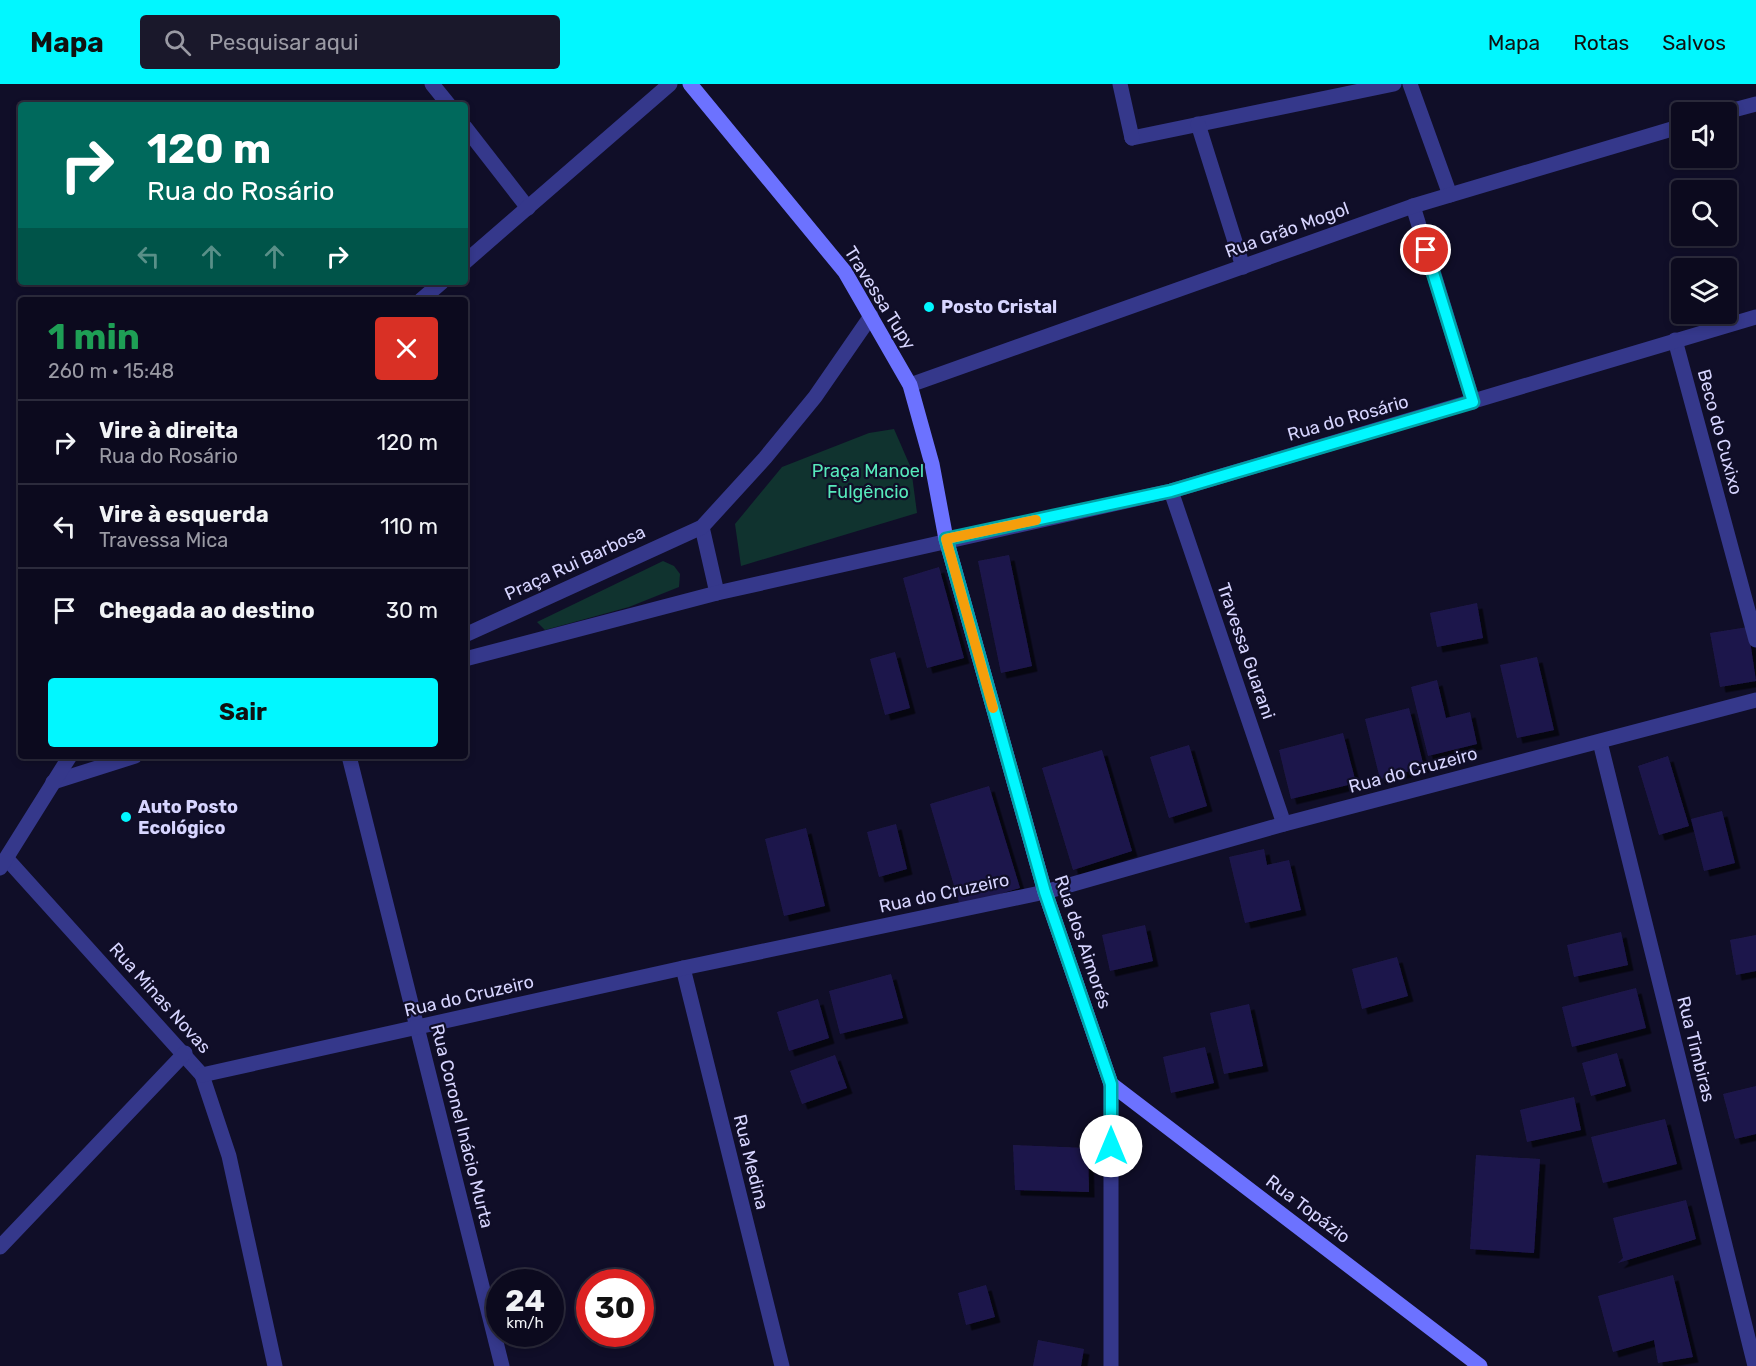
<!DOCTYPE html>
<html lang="pt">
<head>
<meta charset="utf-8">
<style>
  :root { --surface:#0c0a1e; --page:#1a182b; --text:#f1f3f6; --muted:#9a9aa4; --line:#2c2b3c; --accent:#01f7ff }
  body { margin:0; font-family:Rubik,sans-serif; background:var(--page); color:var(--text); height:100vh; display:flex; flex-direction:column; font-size:22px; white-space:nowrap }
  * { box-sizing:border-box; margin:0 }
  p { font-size:20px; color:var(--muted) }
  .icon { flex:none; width:33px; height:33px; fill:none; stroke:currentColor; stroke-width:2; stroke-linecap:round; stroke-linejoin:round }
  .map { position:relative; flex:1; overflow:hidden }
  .panel { position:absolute; left:18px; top:213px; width:450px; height:462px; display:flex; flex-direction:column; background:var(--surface); border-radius:6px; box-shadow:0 3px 9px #0003,0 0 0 2px var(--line) }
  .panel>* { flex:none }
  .banner { position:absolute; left:18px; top:18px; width:450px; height:183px; border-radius:6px; box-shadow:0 3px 9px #0003,0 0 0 2px var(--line); background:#00695c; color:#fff; overflow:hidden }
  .controls { position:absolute; left:1671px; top:18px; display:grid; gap:12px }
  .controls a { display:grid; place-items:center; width:66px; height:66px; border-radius:6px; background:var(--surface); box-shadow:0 3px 9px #0003,0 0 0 2px var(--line); font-size:30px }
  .speed { position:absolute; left:486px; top:1185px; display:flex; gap:12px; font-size:30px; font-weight:700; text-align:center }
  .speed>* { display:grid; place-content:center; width:78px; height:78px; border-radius:50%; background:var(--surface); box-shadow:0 3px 9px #0003,0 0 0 2px var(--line); line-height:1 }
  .speed small { font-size:15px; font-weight:400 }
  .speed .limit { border:9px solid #d22; background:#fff; color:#111 }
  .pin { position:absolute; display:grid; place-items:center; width:51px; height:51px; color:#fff; margin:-26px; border:3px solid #fff; border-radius:50%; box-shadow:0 2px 6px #0007 }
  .me { position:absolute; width:66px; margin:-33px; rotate:0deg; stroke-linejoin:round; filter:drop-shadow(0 0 4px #0008) }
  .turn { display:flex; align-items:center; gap:21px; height:126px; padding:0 30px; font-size:27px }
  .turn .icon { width:78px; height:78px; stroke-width:2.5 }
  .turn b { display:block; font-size:42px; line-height:51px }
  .lanes { display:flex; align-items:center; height:57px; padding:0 30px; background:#0003; justify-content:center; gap:30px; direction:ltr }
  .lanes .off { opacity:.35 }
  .round { display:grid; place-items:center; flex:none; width:63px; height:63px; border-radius:6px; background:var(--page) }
  .summary { display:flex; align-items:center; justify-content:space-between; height:102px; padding:0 30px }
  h1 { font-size:36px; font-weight:700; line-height:45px; color:#1e9e55 }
  .button { display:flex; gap:12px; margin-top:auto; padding:12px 30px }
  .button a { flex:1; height:69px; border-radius:6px; background:var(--accent); color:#111; font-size:24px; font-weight:700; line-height:69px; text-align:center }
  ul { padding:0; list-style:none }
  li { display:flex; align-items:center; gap:18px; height:84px; padding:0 30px; border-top:2px solid var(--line) }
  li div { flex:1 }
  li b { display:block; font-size:22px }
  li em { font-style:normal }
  header { display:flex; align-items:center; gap:36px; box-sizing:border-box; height:84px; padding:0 30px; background:var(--accent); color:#111 }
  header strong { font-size:28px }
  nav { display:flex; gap:33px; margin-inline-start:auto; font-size:21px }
  .search { width:420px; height:54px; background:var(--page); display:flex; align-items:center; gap:15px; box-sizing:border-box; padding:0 21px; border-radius:6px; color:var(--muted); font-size:22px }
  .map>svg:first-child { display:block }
  .green { fill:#10332f }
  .building { fill:#1f184b; filter:url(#shadow) }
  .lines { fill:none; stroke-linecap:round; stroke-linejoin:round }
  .lane { stroke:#35388b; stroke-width:15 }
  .street { stroke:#35388b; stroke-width:15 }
  .secondary { stroke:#6c72ff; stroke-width:15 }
  .route-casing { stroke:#01a1a6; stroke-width:15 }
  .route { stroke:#01f7ff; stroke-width:10 }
  .slow { stroke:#f59e0b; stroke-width:10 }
  .poi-dot { fill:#01f7ff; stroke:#100e28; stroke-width:2 }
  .labels { text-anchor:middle; stroke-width:4.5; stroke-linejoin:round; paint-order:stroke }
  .street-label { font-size:18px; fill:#d7d5ff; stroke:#100e28 }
  .poi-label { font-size:18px; font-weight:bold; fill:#d7d5ff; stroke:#100e28; text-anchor:start }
  .park-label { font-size:18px; fill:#57e9bb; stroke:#100e28 }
</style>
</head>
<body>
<header>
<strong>Mapa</strong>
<div class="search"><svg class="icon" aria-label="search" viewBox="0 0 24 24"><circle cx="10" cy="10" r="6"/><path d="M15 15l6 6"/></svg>Pesquisar aqui</div>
<nav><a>Mapa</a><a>Rotas</a><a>Salvos</a></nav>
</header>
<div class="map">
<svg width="1756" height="1282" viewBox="0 0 1756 1282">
  <defs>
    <filter id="shadow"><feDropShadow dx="5.5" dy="5.5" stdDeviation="0" flood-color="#0009"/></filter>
  </defs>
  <rect width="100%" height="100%" fill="#100e28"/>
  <g class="green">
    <polygon points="894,345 911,384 917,429 741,482 735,440 782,383 869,349"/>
    <polygon points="663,477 674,482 680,490 679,503 629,523 545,546 537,538"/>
  </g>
  <g class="building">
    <polygon points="1009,471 1032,582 1001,589 978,477"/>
    <polygon points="939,483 964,574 927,584 903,494"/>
    <polygon points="1477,519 1483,554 1437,563 1430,529"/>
    <polygon points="1748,543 1756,597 1720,603 1710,549"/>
    <polygon points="895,568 910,624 885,631 870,575"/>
    <polygon points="1537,573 1554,646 1517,654 1500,581"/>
    <polygon points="1437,596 1446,634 1470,628 1477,660 1428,672 1411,603"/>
    <polygon points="1409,624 1424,683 1380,695 1365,635"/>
    <polygon points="1343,649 1356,699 1291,715 1279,666"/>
    <polygon points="1189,661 1207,722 1169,734 1150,673"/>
    <polygon points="1102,666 1132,767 1073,786 1042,684"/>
    <polygon points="1668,672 1689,742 1659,751 1638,682"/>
    <polygon points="989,702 1020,804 960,822 930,720"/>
    <polygon points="1722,727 1735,779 1704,787 1691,735"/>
    <polygon points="896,740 907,785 879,793 867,748"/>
    <polygon points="806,744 825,822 784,832 765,755"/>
    <polygon points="1264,765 1267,781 1289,776 1301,826 1245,839 1229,773"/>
    <polygon points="1145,841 1153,877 1110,887 1102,851"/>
    <polygon points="1621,848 1628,881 1574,893 1567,861"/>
    <polygon points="1756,851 1756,887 1736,891 1730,856"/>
    <polygon points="1397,873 1408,912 1362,925 1352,885"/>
    <polygon points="891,890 903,934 840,950 829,907"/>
    <polygon points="1636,904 1646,944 1572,963 1562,923"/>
    <polygon points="818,915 829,954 789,967 777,928"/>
    <polygon points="1249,920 1263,982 1224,990 1210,929"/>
    <polygon points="1205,963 1214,999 1171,1009 1163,973"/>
    <polygon points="1617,969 1626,1002 1591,1012 1582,979"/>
    <polygon points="835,971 847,1004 802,1020 790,987"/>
    <polygon points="1756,1002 1756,1050 1735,1055 1723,1010"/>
    <polygon points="1574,1013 1581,1046 1527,1058 1520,1026"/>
    <polygon points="1665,1035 1677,1080 1603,1099 1591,1053"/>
    <polygon points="1013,1061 1088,1064 1089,1108 1015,1106"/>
    <polygon points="1476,1071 1540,1075 1534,1169 1470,1165"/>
    <polygon points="1686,1116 1696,1155 1618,1179 1623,1174 1613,1134"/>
    <polygon points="1673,1191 1693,1273 1658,1279 1654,1256 1613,1268 1598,1212"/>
    <polygon points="986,1201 995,1233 966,1241 958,1209"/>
    <polygon points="1038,1256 1084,1265 1081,1282 1033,1282"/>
  </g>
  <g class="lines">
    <g class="lane">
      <polyline points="1132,54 1394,0"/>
      <polyline points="1413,122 1473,318"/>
      <polyline points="1675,256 1756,556"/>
    </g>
    <g class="street">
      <polyline points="432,0 449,21"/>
      <polyline points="1120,0 1132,54"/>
      <polyline points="1410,0 1450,111"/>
      <polyline points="1726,28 1756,20"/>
      <polyline points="1198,40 1243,183"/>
      <polyline points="465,43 528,124"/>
      <polyline points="465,178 670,0"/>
      <polyline points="421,216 442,198"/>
      <polyline points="910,301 1413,122 1682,42"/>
      <polyline points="1171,407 1284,740"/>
      <polyline points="702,443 717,509"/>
      <polyline points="465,551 702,443 765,374 815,313 871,232"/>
      <polyline points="465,575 717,509 1171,407 1756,233"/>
      <polyline points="1600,658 1755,1282"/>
      <polyline points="349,672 502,1282"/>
      <polyline points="53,698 135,672"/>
      <polyline points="7,775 202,991 229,1072 275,1282"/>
      <polyline points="0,784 70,672"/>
      <polyline points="683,884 782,1282"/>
      <polyline points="202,991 683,884 1045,808 1284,740 1756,616"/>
      <polyline points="0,1163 185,969"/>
      <polyline points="1111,1282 1111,1000"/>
    </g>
    <polyline class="secondary" points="690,0 845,188 910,301 932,380 946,455 1045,808 1111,1000 1480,1282"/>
  </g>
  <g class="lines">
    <defs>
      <polyline id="route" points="1111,1062 1111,1000 1045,808 946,455 1171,407 1473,318 1426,166"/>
    </defs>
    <use href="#route" class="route-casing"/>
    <use href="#route" class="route"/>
    <polyline class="slow" points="993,624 946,455 1036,436"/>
  </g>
  <g class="poi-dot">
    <circle cx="929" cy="223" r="6"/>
    <circle cx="126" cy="733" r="6"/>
  </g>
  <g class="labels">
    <g class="street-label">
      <text transform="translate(1287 146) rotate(-20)" y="6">Rua Grão Mogol</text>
      <text transform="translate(880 214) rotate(58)" y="6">Travessa Tupy</text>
      <text transform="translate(1348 334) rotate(-16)" y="6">Rua do Rosário</text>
      <text transform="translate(1720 348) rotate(75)" y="6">Beco do Cuxixo</text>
      <text transform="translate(575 479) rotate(-25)" y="6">Praça Rui Barbosa</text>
      <text transform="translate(1246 567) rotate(71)" y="6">Travessa Guarani</text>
      <text transform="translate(1413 686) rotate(-15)" y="6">Rua do Cruzeiro</text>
      <text transform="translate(944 809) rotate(-12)" y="6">Rua do Cruzeiro</text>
      <text transform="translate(1083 858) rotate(71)" y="6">Rua dos Aimorés</text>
      <text transform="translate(469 912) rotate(-13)" y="6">Rua do Cruzeiro</text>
      <text transform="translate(160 914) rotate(48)" y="6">Rua Minas Novas</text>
      <text transform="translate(1696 965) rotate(76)" y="6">Rua Timbiras</text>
      <text transform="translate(462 1042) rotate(76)" y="6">Rua Coronel Inácio Murta</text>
      <text transform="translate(751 1078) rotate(76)" y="6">Rua Medina</text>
      <text transform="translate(1308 1125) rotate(37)" y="6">Rua Topázio</text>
    </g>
    <g class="poi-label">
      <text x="941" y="229">Posto Cristal</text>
      <text x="138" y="729">Auto Posto<tspan x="138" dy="21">Ecológico</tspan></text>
    </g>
    <g class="park-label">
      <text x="868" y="393">Praça Manoel<tspan x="868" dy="21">Fulgêncio</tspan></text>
    </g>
  </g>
</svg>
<div class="controls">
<a><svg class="icon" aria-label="sound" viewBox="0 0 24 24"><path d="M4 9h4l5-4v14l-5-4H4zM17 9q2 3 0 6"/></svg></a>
<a><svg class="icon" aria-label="search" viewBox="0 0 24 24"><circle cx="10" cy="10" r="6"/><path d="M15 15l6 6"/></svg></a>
<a><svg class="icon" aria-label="layers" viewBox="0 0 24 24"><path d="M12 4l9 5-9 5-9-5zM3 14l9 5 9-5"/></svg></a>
</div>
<div class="speed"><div>24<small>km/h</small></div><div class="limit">30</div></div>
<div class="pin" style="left:1426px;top:166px;background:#d93025"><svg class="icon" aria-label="arrive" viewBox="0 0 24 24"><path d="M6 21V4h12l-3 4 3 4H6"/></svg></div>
<svg class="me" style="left:1111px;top:1062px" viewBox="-20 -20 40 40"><circle r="19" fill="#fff"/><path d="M0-13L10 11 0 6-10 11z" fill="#01f7ff"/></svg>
<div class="banner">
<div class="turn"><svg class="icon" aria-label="right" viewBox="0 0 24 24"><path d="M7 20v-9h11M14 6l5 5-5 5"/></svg><div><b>120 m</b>Rua do Rosário</div></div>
<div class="lanes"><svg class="icon off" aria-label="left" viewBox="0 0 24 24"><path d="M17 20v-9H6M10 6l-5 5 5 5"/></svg><svg class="icon off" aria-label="ahead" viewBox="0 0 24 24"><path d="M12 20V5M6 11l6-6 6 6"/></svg><svg class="icon off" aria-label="ahead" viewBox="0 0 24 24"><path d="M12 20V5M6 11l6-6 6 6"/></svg><svg class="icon" aria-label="right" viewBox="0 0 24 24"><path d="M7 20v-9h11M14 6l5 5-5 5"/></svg></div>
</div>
<section class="panel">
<div class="summary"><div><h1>1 min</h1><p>260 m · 15:48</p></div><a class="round" style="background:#d93025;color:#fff"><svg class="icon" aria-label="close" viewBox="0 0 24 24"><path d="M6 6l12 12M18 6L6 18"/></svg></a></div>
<ul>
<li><svg class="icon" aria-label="right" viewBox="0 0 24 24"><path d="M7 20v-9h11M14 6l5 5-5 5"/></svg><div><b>Vire à direita</b><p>Rua do Rosário</p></div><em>120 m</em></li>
<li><svg class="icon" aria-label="left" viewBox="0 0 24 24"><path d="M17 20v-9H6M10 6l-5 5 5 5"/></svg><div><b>Vire à esquerda</b><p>Travessa Mica</p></div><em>110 m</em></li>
<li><svg class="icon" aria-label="arrive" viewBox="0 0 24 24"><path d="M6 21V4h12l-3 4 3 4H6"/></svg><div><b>Chegada ao destino</b></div><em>30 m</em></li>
</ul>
<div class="button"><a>Sair</a></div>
</section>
</div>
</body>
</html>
